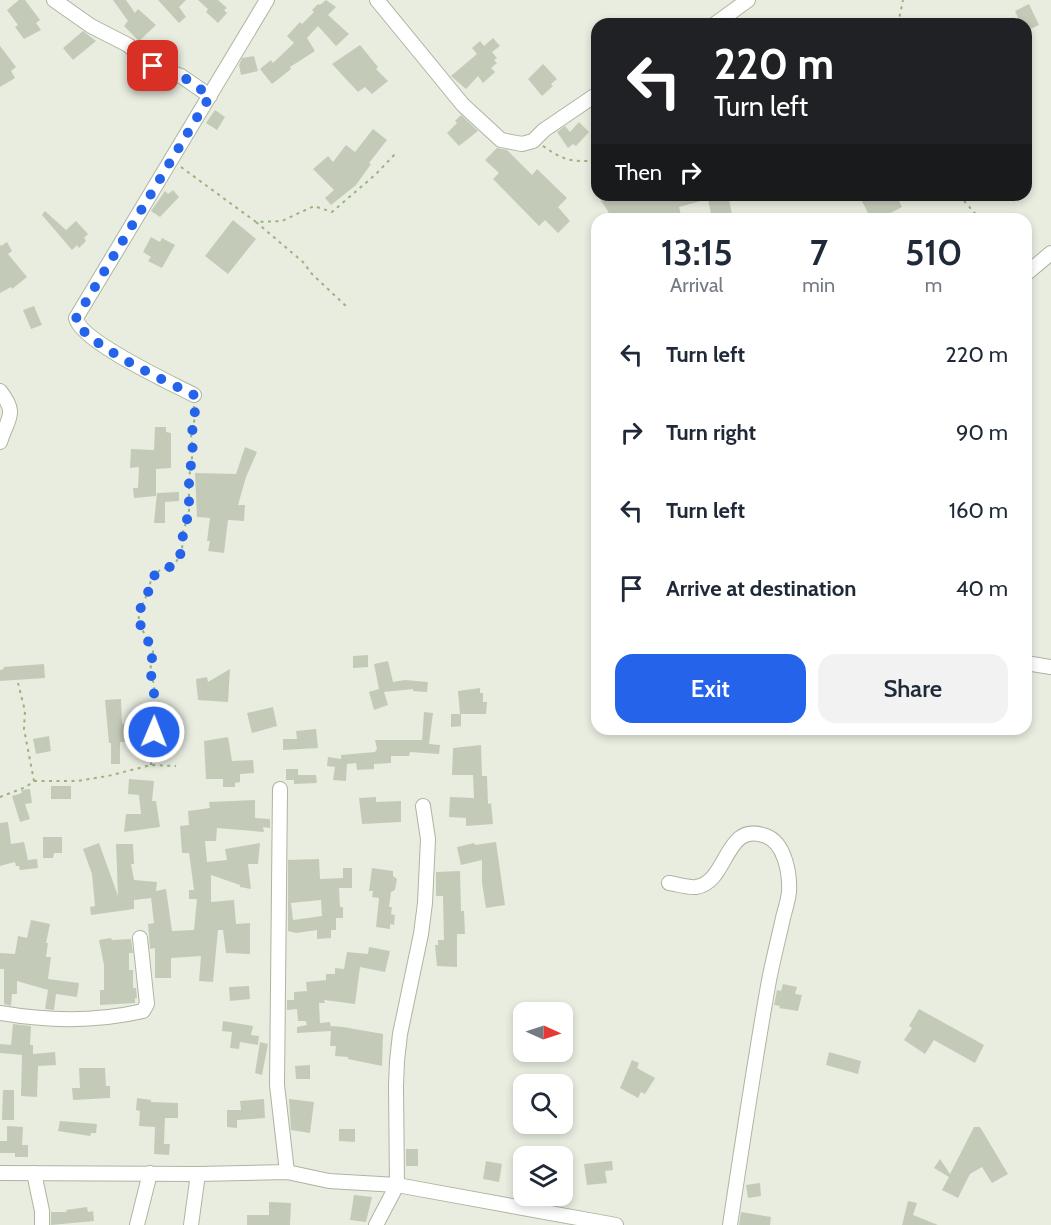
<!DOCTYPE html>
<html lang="en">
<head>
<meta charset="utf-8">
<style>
  :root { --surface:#fff; --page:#f2f2f3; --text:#1f2937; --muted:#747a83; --accent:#2563eb }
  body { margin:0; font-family:Cabin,sans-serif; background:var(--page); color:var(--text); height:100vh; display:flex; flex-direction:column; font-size:22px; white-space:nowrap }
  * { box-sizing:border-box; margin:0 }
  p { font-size:20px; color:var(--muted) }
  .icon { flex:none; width:33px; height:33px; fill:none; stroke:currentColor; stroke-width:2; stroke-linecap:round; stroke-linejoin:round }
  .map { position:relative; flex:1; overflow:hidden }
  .details { position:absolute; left:591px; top:213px; width:441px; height:522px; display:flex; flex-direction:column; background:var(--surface); border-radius:18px; box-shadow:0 3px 9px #0003 }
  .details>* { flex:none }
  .banner { position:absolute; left:591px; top:18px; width:441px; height:183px; border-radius:18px; box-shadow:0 3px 9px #0003; background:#202124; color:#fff; overflow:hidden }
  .needle { width:39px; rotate:93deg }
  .controls { position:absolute; left:513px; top:1002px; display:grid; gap:12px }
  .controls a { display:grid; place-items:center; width:60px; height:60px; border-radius:12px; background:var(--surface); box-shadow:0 3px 9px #0003; font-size:30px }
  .pin { position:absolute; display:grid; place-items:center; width:51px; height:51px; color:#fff; margin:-26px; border-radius:12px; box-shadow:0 3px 9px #0006 }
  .me { position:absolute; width:66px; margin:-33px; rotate:1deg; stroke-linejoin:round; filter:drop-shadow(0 0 4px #0008) }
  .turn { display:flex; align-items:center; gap:21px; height:126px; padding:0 24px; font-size:27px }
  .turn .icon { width:78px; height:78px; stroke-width:2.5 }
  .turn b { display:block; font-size:42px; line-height:51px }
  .then { display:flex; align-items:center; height:57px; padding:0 24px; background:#0003; gap:12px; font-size:22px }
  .eta { display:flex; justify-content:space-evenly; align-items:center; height:102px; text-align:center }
  .eta b { font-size:36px; font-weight:600; line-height:42px }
  .cta { display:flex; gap:12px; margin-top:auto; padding:12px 24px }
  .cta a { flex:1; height:69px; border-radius:18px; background:var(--accent); color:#fff; font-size:24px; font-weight:600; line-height:69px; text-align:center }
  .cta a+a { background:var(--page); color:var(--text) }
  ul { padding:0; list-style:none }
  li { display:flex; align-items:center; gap:18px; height:78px; padding:0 24px }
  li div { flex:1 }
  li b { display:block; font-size:22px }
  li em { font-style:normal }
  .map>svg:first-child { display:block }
  .building { fill:#c3cbb8; fill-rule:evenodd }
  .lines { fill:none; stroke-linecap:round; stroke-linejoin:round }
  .minor-casing { stroke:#acb5a2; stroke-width:16 }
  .path { stroke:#99b37e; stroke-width:2; stroke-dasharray:3 4.5; stroke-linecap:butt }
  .minor { stroke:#fff; stroke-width:14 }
  .route { stroke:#2563eb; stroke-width:10; stroke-dasharray:0 18 }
</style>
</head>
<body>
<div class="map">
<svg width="1051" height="1225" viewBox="0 0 1051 1225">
  <rect width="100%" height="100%" fill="#e8ede0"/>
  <g class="building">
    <polygon points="19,0 25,0 40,20 36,23 41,30 24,39 15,27 18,25 7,10"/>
    <polygon points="113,0 126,0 135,13 138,9 156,25 139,41 124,26 128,21"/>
    <polygon points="158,0 186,0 179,7 186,17 179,23"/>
    <polygon points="198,0 218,0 227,8 224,10 227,13 218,23 206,12 208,9"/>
    <polygon points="326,0 336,7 328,15 349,34 336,46 318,26 307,38 315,51 290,67 291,69 272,84 260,69 271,60 273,63 294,43 287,36 300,22 302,24 314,12 312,10 318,4 320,5"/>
    <polygon points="1029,4 1039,25 1026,31 1026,24 1021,24 1015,11"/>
    <polygon points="83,31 96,41 73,60 63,48"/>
    <polygon points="493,38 500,46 492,52 497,58 494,60 497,63 491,68 495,72 483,83 478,76 466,89 451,76 477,54 472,48 480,41 484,46"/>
    <polygon points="360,45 378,67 376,69 388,81 372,94 365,87 358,92 332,64"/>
    <polygon points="0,46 16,67 11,71 15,78 0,87"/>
    <polygon points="254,56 258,71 241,75 239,65 242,58"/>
    <polygon points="543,64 557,79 551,84 553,86 542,96 528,79"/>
    <polygon points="215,110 225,117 217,130 206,123"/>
    <polygon points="461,115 478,131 459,146 447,133 457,123 455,121"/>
    <polygon points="579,122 589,132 576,146 573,144 568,148 557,132 565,126 570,132"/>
    <polygon points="373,129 387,140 369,163 371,164 356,185 331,205 325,198 334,190 313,169 328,156 333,162 346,145 355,152"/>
    <polygon points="497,148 507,150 532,175 537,169 567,198 558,207 570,221 558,233 545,220 539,226 493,179 499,173 485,160"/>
    <polygon points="173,190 179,197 160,217 151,211 165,191 168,194"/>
    <polygon points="597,195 728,195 733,219 712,219 708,199 679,207 682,219 610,219 608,211"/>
    <polygon points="859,195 896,195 902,207 879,219 871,219"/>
    <polygon points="45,211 66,230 76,221 88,234 84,238 86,241 79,248 77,245 72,250 42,215"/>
    <polygon points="233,220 256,239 228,274 205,256"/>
    <polygon points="151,237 160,242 162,238 175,245 162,268 148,261 151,257 143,252"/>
    <polygon points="7,242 12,251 8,254 27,277 12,289 11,287 0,293 0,245 1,246"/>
    <polygon points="34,306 42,325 31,329 23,310"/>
    <polygon points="155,427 166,427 166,432 171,433 171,468 156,469 156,496 134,498 133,488 138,488 139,467 130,468 131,449 154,450"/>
    <polygon points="245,447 257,452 246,477 238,505 245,505 244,521 228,520 224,553 208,551 210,541 207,541 210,518 197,517 195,473 236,474"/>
    <polygon points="179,492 179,501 165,502 165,523 154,523 157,493"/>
    <polygon points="368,655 368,667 353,668 353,656"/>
    <polygon points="388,661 393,682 405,680 428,682 427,692 413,691 413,689 384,692 388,705 374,710 369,692 379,689 374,664"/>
    <polygon points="44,664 45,678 0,681 0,670 4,669 3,667"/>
    <polygon points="230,669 228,702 198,700 196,679 207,677 208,682"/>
    <polygon points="480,688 480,693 483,693 483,702 487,702 486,714 461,714 461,726 451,727 451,714 460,714 458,691"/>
    <polygon points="121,699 122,724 127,723 128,732 125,733 126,742 120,742 120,764 111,764 111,743 109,743 105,700"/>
    <polygon points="273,707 277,726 252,733 247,713"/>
    <polygon points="424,712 433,713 429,744 440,745 439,754 410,752 409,756 391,756 391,763 374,764 374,769 357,770 356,763 347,764 346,781 333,780 335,767 327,766 328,757 341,759 341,755 375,752 377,749 375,740 422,740"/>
    <polygon points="316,729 318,748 283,750 283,739 297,739 296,731"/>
    <polygon points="49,736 51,751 36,754 33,739"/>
    <polygon points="228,737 232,761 253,760 254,773 240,774 240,782 235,783 235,787 223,787 223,779 206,779 204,741"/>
    <polygon points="481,745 482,776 487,776 488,804 491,803 493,824 466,826 466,818 449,817 450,797 474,798 473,775 452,775 453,748"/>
    <polygon points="286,769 298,769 298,775 316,775 317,783 294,784 294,780 286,780"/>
    <polygon points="129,779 154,781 152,801 156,801 160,827 124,832 126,814 141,814 139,795 128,794"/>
    <rect x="51" y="786" width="20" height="13"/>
    <polygon points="30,789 32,803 25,804 30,819 20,822 12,796 22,793 21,790"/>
    <polygon points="376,797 376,802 401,801 401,822 362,824 359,798"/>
    <polygon points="255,800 255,818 270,819 270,828 263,827 264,832 217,828 216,841 205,841 207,862 227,860 225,849 260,843 258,864 248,864 251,889 240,887 240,885 211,875 211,902 234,900 236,924 250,923 250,954 226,953 223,930 218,930 213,982 199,981 201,956 171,958 171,978 155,978 155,948 150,949 149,936 148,924 154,923 151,898 134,900 134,909 91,915 90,907 95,906 92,874 83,849 99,843 118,896 116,844 133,844 134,864 131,864 134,880 157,882 156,891 166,889 172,931 194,930 197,899 189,899 189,890 194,890 189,853 182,853 180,826 189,825 188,811 210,808 209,802"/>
    <polygon points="8,822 11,844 24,842 28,860 37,859 38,868 20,870 19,866 16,866 15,862 0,866 0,823"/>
    <polygon points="43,837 62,837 62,853 54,853 53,858 43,858"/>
    <polygon points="496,842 505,905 486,908 482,883 482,860 461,865 457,847 474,843 475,845"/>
    <path d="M319,859L320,879L343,878V868H352V888H339L340,907H343V918H336V930H331V938L317,939V930L296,933L288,931V860ZM321,900L322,916L293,920L291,903Z"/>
    <polygon points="372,868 393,871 393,876 397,879 395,890 391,892 389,907 392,907 391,914 395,915 394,925 390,924 390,929 376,927 379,898 372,897 373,891 369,891"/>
    <polygon points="460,871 461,911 464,911 465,934 457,934 457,967 437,966 435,945 438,945 438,940 444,940 443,896 436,896 436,872"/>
    <polygon points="31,920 50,924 46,943 48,943 46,957 51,957 48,979 79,983 77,997 56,994 54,1010 45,1009 48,990 17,981 17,994 12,994 11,1006 4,1004 4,969 0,969 0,953 15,954 18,936 27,938"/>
    <polygon points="111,938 112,940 131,939 133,953 129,953 129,970 133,970 133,988 136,988 137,998 135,998 135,1003 100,1005 100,990 104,990 104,965 99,940"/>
    <polygon points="369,947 390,951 385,972 360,967 355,1004 324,1000 325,1003 319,1003 320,1023 330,1022 331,1028 331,1026 343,1027 383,1034 382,1066 348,1059 348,1057 335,1056 336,1046 330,1046 331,1031 297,1033 297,1027 307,1025 306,1021 298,1021 297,1009 287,1010 287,1000 294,1000 294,992 307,991 306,982 326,980 326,974 335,974 335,968 344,969 347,952 368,954"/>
    <polygon points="783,984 797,987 795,994 802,995 798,1011 779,1008 780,1006 774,1005 777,990 781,991"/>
    <polygon points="249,986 250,999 230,1001 229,987"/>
    <polygon points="919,1009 984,1045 975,1063 934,1040 925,1054 904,1040 912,1028 909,1026"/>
    <polygon points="223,1021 253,1026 251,1035 259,1036 258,1045 240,1042 239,1049 230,1048 232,1032 222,1031"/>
    <polygon points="13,1024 31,1026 30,1045 33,1045 33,1054 55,1052 56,1065 38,1066 37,1097 21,1096 22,1055 0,1053 0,1044 11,1045"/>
    <polygon points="260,1042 268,1044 262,1075 255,1073"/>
    <polygon points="829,1052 861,1061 858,1074 826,1065"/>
    <polygon points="632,1060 639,1063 637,1068 655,1078 645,1094 641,1092 638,1098 620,1088"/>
    <polygon points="310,1065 310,1079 296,1079 295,1066"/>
    <polygon points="79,1068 105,1068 106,1086 110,1086 110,1098 73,1100 72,1088 80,1088"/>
    <polygon points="3,1090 14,1090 14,1120 2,1120"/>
    <polygon points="137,1098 151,1100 151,1102 178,1103 178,1118 165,1118 164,1144 170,1144 169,1155 154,1154 155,1127 139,1126 140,1111 136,1110"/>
    <polygon points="264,1099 265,1118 237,1120 237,1128 227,1127 227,1110 241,1110 240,1101"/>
    <polygon points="289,1099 314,1102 310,1133 291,1130"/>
    <polygon points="60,1121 97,1124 96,1133 91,1133 90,1136 58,1131"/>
    <polygon points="7,1126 23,1127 22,1145 28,1145 28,1157 15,1157 15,1153 0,1153 0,1141 7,1141"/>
    <polygon points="974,1127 980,1127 1008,1174 992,1183 982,1167 970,1174 958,1198 942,1190 949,1177 934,1168 940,1159 950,1174"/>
    <polygon points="339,1129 355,1129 355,1142 339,1141"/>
    <rect x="406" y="1149" width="12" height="17"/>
    <polygon points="486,1161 502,1164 499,1182 483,1179"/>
    <polygon points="612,1161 613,1170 605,1171 607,1183 587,1185 584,1164"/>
    <polygon points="760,1183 761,1196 748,1198 746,1185"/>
    <polygon points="354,1195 372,1197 366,1222 350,1220"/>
    <polygon points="908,1201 917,1203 913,1215 938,1225 902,1225"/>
    <polygon points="269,1202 291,1203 290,1225 247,1225 247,1215 269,1215"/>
    <polygon points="87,1207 88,1212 93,1211 94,1221 51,1225 51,1212 67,1212 66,1210"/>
    <polygon points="741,1212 771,1217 770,1225 739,1225"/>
  </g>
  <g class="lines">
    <defs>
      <g id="minor">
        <polyline points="54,0 91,26 128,45 153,66 181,76 210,96"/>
        <polyline points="377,0 463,105 501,140 522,144 533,141 544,130 597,94"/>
        <polyline points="715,24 748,0"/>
        <polyline points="1027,273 1051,253"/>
        <path d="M0,391C18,414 8,417 0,442"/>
        <path d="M194,395C171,383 80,341 76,318L267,0"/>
        <polyline points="1026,663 1051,667"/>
        <polyline points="280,789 277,1085 287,1172"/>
        <path d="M669,883C677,884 688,888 696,887C729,882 724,820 766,836C785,843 790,874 789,892C788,901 785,910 783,918C778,941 772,963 768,986C754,1065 742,1145 730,1225"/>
        <path d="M0,1013C47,1021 96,1022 143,1011L147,1004L140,938"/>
        <polyline points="0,1173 198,1174 287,1172 329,1181 397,1185 616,1225"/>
        <polyline points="34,1173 42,1211 42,1225"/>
        <polyline points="137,1225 150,1173"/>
        <polyline points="191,1225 198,1174"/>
        <polyline points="376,1225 397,1185 396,1086 397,1061 400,1034 421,934 425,903 428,839 423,806"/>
      </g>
    </defs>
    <use href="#minor" class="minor-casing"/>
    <g class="path">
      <polyline points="898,24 903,0"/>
      <path d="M543,146C563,160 572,163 597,160"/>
      <polyline points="181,167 256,222 282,221 314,206 332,212 376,174 397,152"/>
      <polyline points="959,195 980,219"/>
      <polyline points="256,222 303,262 312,274 348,308"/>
      <polyline points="151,765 155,714 154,684 150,672 153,651 141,627 138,614 149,590 151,579 161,569 174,566 182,551 183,532 189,513 189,478 193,451 191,437 195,417 194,406"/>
      <polyline points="34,781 77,781 108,776 151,765 176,766"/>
      <polyline points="0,797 26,787 34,781 24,729 25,711 18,683"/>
    </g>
    <use href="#minor" class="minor"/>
  </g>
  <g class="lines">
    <path class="route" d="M153,66L182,76L210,96L75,320C88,346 166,381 194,395L195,417L191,437L193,451L189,478V513L183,532L182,551L174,566L161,569L151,579L149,590L138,614L141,627L153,651L150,672L154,684V732"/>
  </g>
</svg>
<div class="controls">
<a><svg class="needle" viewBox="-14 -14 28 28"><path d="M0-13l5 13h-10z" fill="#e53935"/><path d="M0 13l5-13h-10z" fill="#747a83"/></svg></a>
<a><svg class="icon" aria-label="search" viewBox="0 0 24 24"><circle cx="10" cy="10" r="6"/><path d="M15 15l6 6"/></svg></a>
<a><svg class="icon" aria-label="layers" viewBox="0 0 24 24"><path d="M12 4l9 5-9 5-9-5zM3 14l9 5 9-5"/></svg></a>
</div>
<div class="pin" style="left:153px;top:66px;background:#d93025"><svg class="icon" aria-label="arrive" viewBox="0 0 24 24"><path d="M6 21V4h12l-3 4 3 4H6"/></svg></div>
<svg class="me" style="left:154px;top:732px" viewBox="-20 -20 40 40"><circle r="17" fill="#2563eb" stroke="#fff" stroke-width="3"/><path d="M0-11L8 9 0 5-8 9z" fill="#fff"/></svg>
<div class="banner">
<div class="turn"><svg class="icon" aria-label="left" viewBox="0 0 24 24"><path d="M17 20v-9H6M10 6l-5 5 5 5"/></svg><div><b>220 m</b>Turn left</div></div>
<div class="then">Then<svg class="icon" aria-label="right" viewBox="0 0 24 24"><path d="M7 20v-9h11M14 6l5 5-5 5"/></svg></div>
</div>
<section class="details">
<div class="eta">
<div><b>13:15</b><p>Arrival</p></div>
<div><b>7</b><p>min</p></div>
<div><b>510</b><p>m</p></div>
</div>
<ul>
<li><svg class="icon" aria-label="left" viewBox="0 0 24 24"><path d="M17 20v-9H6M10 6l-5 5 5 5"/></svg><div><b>Turn left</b></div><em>220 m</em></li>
<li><svg class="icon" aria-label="right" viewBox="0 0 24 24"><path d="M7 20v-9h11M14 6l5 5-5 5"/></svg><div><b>Turn right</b></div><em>90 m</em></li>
<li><svg class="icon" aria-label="left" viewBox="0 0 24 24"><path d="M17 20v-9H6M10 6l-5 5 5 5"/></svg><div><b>Turn left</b></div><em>160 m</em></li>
<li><svg class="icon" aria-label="arrive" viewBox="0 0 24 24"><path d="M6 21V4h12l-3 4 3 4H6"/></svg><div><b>Arrive at destination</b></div><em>40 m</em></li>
</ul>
<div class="cta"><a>Exit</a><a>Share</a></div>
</section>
</div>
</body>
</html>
